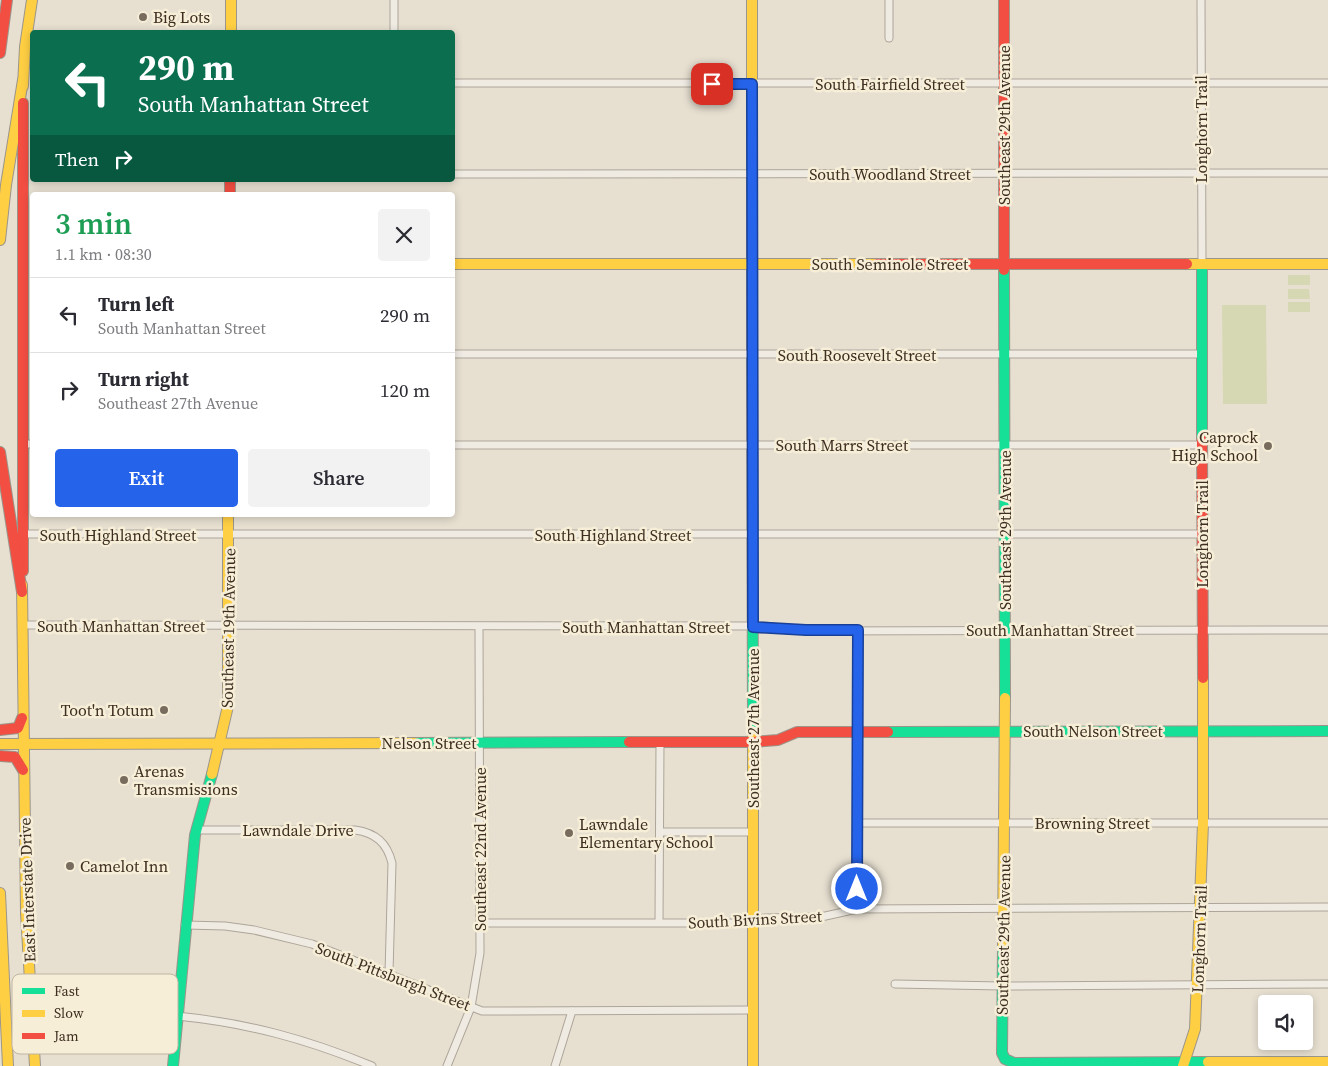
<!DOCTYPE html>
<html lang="en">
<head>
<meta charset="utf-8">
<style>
  :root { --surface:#fff; --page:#f2f2f3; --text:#2b2b33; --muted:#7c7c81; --line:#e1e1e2; --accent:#2563eb }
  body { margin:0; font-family:"Source Serif 4",serif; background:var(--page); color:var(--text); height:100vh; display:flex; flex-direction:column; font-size:19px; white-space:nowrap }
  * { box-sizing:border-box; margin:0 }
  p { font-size:16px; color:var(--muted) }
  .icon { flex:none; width:28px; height:28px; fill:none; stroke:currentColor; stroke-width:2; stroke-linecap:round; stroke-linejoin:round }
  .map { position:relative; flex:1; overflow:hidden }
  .details { position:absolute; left:30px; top:192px; width:425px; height:325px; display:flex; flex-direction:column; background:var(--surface); border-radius:5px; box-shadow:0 2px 8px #0003 }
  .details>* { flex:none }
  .banner { position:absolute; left:30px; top:30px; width:425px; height:152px; border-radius:5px; box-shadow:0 2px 8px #0003; background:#0b6e4f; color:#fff; overflow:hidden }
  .buttons { position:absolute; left:1258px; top:995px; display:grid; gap:10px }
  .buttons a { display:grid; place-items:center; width:55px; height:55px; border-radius:5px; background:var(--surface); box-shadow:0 2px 8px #0003; font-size:25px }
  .pin { position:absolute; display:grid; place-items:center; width:42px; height:42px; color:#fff; margin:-21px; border-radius:10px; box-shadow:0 2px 8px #0006 }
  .me { position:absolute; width:55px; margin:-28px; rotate:0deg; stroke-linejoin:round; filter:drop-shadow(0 0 4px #0008) }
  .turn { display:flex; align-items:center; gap:18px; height:105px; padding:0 25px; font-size:22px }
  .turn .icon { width:65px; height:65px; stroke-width:2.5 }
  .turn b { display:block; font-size:35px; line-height:42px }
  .then { display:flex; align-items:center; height:48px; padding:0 25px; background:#0003; gap:10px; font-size:19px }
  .round { display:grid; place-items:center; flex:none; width:52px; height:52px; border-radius:5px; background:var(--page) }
  .headline { display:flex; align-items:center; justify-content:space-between; height:85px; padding:0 25px }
  h1 { font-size:30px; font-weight:600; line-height:38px; color:#1e9e55 }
  .primary-button { display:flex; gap:10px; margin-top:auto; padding:10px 25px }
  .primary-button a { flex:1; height:58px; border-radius:5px; background:var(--accent); color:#fff; font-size:20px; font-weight:600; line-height:58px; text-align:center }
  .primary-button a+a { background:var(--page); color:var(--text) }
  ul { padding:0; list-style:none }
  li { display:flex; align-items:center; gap:15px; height:75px; padding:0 25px; border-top:1px solid var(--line) }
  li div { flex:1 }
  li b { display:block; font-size:19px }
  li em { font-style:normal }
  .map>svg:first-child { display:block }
  .green { fill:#d6d7b3 }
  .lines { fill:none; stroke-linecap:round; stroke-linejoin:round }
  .street-casing { stroke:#ada599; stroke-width:9 }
  .fast-casing { stroke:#9c958a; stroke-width:12 }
  .slow-casing { stroke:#9c958a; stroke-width:12 }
  .jam-casing { stroke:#9c958a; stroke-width:12 }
  .street { stroke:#efebe3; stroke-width:7 }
  .fast { stroke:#16e098; stroke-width:10 }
  .slow { stroke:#ffcf43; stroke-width:10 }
  .jam { stroke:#f24e42; stroke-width:10 }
  .route-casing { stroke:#184099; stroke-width:12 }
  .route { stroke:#2563eb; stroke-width:9 }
  .poi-dot { fill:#786c5e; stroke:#f7eed8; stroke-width:2 }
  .labels { text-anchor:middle; stroke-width:5; stroke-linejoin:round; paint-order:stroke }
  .poi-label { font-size:16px; fill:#3d2e20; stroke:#f7eed8; text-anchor:start }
  .street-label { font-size:16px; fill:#3d2e20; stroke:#f7eed8 }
  .key { fill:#f7eed8; stroke:#bfb4a1; stroke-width:1 }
  .key-label { font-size:14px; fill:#3d2e20 }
</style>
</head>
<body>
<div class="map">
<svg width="1328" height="1066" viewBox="0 0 1328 1066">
  <rect width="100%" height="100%" fill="#e7e0d1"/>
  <g class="green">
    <polygon points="1310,275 1310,285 1288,285 1288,275"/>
    <polygon points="1288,289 1309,289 1310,299 1288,299"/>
    <rect x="1288" y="302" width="22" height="10"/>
    <polygon points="1222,305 1266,305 1267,404 1223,404"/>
  </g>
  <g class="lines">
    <defs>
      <g id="street">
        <polyline points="394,0 394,32"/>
        <polyline points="889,0 889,38"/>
        <polyline points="1201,0 1202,264"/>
        <polyline points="452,83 1328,83"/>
        <polyline points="452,174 1328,173"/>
        <polyline points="452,354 1202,354"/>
        <polyline points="24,444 32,444"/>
        <polyline points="452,445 1202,445"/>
        <polyline points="23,534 1202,534"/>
        <polyline points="23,625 765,626 806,631 1328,630"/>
        <polyline points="857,823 1328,823"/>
        <path d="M196,830H355C376,833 387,843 392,863L389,973"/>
        <polyline points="660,832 753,832"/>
        <polyline points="857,909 857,630"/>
        <polyline points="659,922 660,742"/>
        <polyline points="480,923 733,923 765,918 821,917 857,909 1328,907"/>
        <polyline points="185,925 225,926 254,930 312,944 482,1011 753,1010"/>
        <polyline points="895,984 1002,986 1328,984"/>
        <path d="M177,1016C248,1023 306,1039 372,1066"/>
        <polyline points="447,1066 471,1007 480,953 479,627"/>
        <polyline points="555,1066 572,1011"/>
      </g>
      <g id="fast">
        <polyline points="1202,264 1202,440"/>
        <polyline points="1004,270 1005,698"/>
        <polyline points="752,345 753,734"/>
        <polyline points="888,732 1328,731"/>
        <polyline points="414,743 629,742"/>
        <polyline points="1003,945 1002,1053 1005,1059 1014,1063 1208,1062"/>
        <polyline points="173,1066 195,835 212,774"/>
      </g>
      <g id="slow">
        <polyline points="231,0 231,32"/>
        <polyline points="752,0 752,345"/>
        <polyline points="23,86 25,47 32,0"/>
        <polyline points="0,240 6,185 23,80"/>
        <polyline points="452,264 877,264"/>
        <polyline points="1187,264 1328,264"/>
        <polyline points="22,585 26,913 35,1066"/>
        <polyline points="753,734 753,1066"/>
        <polyline points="0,744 414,743"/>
        <polyline points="212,774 228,706 228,515"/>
        <polyline points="0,893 8,1066"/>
        <polyline points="1003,945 1005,698"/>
        <polyline points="1208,1062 1328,1062"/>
        <polyline points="1183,1066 1195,1029 1203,823 1203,678"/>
      </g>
      <g id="jam">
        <polyline points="1004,0 1004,270"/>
        <polyline points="0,53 7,0"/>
        <polyline points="23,103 23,571"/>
        <polyline points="230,180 230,195"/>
        <polyline points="877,264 1187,264"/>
        <polyline points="1202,440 1203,678"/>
        <polyline points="0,452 22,592"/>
        <polyline points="0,730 18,728 22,718"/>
        <polyline points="629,742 753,742 778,740 797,732 888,732"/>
        <polyline points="0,756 15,757 23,770"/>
      </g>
    </defs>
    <use href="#street" class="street-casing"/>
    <use href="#fast" class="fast-casing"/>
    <use href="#slow" class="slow-casing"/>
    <use href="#jam" class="jam-casing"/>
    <use href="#street" class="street"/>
    <use href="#fast" class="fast"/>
    <use href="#slow" class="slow"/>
    <use href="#jam" class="jam"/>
  </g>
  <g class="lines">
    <defs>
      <polyline id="route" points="712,84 752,84 753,627 806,630 858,630 857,889"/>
    </defs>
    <use href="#route" class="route-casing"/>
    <use href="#route" class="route"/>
  </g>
  <g class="poi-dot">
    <circle cx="143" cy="17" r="5"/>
    <circle cx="1268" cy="446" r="5"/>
    <circle cx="164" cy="710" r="5"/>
    <circle cx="124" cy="780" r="5"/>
    <circle cx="569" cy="833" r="5"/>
    <circle cx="70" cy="866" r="5"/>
  </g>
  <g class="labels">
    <g class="poi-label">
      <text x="153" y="23">Big Lots</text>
      <text x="1258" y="443" text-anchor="end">Caprock<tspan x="1258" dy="18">High School</tspan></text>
      <text x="154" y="716" text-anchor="end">Toot'n Totum</text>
      <text x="134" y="777">Arenas<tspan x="134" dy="18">Transmissions</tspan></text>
      <text x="579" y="830">Lawndale<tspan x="579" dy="18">Elementary School</tspan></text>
      <text x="80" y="872">Camelot Inn</text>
    </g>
    <g class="street-label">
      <text x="890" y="90">South Fairfield Street</text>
      <text transform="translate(1004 125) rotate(-90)" y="6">Southeast 29th Avenue</text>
      <text transform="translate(1201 129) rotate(-90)" y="6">Longhorn Trail</text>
      <text x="890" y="180">South Woodland Street</text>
      <text x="890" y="270">South Seminole Street</text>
      <text x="857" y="361">South Roosevelt Street</text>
      <text x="842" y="451">South Marrs Street</text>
      <text transform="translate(1005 530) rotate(-90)" y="6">Southeast 29th Avenue</text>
      <text transform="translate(1202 534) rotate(-90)" y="6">Longhorn Trail</text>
      <text x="118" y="541">South Highland Street</text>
      <text x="613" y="541">South Highland Street</text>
      <text x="121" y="632">South Manhattan Street</text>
      <text x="646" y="633">South Manhattan Street</text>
      <text transform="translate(228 628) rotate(-89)" y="6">Southeast 19th Avenue</text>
      <text x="1050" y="636">South Manhattan Street</text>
      <text transform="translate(753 728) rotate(-90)" y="6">Southeast 27th Avenue</text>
      <text x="1093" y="737">South Nelson Street</text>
      <text x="429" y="749">Nelson Street</text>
      <text x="1092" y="829">Browning Street</text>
      <text x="298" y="836">Lawndale Drive</text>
      <text transform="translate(480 849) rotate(-90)" y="6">Southeast 22nd Avenue</text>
      <text transform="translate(27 890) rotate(-92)" y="6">East Interstate Drive</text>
      <text transform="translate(755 919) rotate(-3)" y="6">South Bivins Street</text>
      <text transform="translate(1003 935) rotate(-89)" y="6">Southeast 29th Avenue</text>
      <text transform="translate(1199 939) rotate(-88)" y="6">Longhorn Trail</text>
      <text transform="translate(393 976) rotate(21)" y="6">South Pittsburgh Street</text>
    </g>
  </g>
  <rect x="12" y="974" width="166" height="80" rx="8" class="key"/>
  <rect x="22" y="988" width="23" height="6" fill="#16e098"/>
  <rect x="22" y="1010" width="23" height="7" fill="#ffcf43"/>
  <rect x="22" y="1033" width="23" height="6" fill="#f24e42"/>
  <g class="key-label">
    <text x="54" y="996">Fast</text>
    <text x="54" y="1018">Slow</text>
    <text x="54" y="1041">Jam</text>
  </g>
</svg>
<div class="buttons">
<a><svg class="icon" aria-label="sound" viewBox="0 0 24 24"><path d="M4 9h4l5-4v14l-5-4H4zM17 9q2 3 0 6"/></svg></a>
</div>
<div class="pin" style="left:712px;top:84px;background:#d93025"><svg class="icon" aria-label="arrive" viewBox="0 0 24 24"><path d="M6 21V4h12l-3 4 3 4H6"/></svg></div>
<svg class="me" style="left:857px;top:889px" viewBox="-20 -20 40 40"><circle r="17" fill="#2563eb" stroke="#fff" stroke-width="3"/><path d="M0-11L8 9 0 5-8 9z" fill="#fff"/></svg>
<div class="banner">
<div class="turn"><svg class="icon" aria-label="left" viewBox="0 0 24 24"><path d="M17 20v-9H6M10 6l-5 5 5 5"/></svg><div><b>290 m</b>South Manhattan Street</div></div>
<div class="then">Then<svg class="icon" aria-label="right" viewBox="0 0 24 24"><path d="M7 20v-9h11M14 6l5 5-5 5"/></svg></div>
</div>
<section class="details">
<div class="headline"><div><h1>3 min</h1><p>1.1 km · 08:30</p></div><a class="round"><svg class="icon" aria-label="close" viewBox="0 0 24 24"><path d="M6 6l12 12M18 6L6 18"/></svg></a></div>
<ul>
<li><svg class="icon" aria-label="left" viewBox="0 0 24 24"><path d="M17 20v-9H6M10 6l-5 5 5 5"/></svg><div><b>Turn left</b><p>South Manhattan Street</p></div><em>290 m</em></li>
<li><svg class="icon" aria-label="right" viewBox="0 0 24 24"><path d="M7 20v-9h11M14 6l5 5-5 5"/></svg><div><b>Turn right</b><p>Southeast 27th Avenue</p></div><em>120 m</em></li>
</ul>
<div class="primary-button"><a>Exit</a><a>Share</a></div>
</section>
</div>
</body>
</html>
